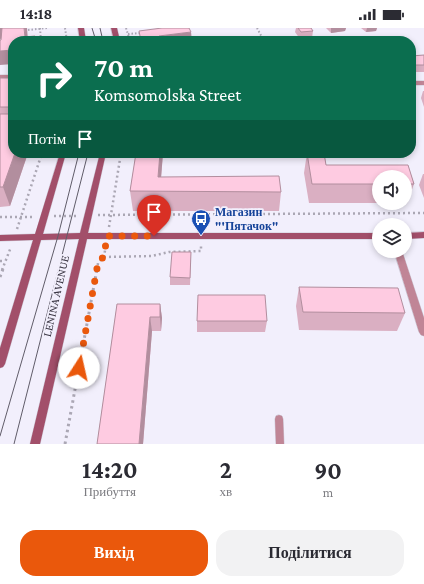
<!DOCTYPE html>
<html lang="uk">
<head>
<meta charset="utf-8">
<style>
  :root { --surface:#fff; --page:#f2f2f3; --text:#2b2b33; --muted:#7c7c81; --accent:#ea580c }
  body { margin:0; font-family:"Crimson Pro",serif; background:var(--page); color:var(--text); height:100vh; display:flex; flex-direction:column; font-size:15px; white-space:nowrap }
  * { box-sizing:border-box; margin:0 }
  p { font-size:13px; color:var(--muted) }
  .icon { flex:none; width:22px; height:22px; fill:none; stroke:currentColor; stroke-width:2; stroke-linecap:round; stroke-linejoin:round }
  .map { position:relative; height:416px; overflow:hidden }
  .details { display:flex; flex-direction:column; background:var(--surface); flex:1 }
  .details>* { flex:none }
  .guide { position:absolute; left:8px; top:8px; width:408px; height:122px; border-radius:16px; box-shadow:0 2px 6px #0003; background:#0b6e4f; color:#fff; overflow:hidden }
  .fabs { position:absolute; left:372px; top:142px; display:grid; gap:8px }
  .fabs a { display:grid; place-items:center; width:40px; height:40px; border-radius:50%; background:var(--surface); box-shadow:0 2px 6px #0003; font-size:20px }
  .pin { position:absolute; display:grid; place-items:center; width:34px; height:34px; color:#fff; margin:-41px -17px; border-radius:50% 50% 50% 0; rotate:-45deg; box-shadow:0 0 4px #0007 }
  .pin .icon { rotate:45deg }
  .me { position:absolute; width:44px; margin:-22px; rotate:10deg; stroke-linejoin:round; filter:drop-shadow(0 0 3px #0008) }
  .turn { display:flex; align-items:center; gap:14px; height:84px; padding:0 20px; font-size:18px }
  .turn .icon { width:52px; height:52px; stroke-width:2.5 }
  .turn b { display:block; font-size:28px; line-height:34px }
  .then { display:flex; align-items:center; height:38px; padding:0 20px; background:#0003; gap:8px; font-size:15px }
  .eta { display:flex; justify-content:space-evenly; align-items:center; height:68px; text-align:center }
  .eta b { font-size:24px; font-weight:700; line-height:28px }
  .action { display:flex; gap:8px; margin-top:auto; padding:8px 20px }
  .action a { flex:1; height:46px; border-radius:16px; background:var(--accent); color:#fff; font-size:16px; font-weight:700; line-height:46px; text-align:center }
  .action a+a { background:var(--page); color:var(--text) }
  .status { display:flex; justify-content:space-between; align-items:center; height:28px; padding:0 20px; background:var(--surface); direction:ltr }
  .status svg { height:11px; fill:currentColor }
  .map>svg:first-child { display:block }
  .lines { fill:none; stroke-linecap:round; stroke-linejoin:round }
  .lane-casing { stroke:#cecad7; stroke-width:1 }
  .street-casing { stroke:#cecad7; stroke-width:1 }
  .secondary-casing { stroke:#cecad7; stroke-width:1 }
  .path-far2 { stroke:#aba7b4; stroke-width:2; stroke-dasharray:1.5 2; stroke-linecap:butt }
  .path-far1 { stroke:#aba7b4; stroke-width:2.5; stroke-dasharray:2 3; stroke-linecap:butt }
  .path { stroke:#aba7b4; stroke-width:3; stroke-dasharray:2.5 3.5; stroke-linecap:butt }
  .lane { fill:#c08596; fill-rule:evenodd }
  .street { fill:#c08596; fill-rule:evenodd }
  .secondary { fill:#a24f6a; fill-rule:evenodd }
  .tram { stroke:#605c69; stroke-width:1 }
  .wall { fill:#daafc2; fill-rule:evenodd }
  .shaded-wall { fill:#b28e9e }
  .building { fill:#fecbe1; stroke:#b28e9e }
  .route { stroke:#ea580c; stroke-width:7; stroke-dasharray:0 12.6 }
  .labels { text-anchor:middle; stroke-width:3.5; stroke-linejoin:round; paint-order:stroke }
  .transit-label { font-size:12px; font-weight:bold; fill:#164399; stroke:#f2effc; text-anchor:start }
  .street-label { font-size:12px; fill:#3c3845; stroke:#f2effc }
</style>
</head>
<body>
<div class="status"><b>14:18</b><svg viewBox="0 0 49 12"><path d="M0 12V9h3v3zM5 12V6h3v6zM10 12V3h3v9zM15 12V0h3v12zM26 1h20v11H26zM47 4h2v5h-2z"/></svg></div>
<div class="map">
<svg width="424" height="416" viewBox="0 0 424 416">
  <rect width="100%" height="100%" fill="#f2effc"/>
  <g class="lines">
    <defs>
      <polygon id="lane" points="279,387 282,388 283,391 284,416 276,416 275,391 276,388"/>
      <g id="street">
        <rect x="0" y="47" width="13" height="4"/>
        <rect x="411" y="53" width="13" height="4"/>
        <polygon points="394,223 402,223 424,290 424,308 421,307 419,304"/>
      </g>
      <g id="secondary">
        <polygon points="78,0 84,0 86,13 80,13"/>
        <polygon points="111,0 117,0 120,13 114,13"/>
        <polygon points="60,125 66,125 43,206 80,205 100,125 106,125 88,205 379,205 379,211 87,211 40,416 30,416 79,211 41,212 5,336 3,339 0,340 0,320 33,212 0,213 0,207 35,206"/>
        <polygon points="424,204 424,210 405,211 405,205"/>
      </g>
    </defs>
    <use href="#lane" class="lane-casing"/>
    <use href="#street" class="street-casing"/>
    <use href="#secondary" class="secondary-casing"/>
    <g class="path-far2">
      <polyline points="40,0 41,13"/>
      <polyline points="65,0 67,13"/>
      <polyline points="126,0 130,13"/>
      <polyline points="257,0 264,13"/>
      <polyline points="28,2 47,0"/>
      <polyline points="128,6 141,5"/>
    </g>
    <g class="path-far1">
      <polyline points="98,187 424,185"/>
      <polyline points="54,188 77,188"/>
      <polyline points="0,189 33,189"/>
      <polyline points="109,199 121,125"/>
      <polyline points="17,201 42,125"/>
      <polyline points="104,229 152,228 169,224 201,223 201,216"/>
      <polyline points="0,233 5,233"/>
      <polyline points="2,242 11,219"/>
      <polyline points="97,242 98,235 104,229 106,216"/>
    </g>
    <g class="path">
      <polyline points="0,249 3,241"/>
      <polyline points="65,416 97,241"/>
    </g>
    <use href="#lane" class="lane"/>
    <use href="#street" class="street"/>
    <use href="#secondary" class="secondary"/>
    <g class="tram">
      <polyline points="92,0 96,13"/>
      <polyline points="100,0 103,13"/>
      <polyline points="0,408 58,208 79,125"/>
      <polyline points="14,416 88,125"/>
    </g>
  </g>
  <g class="wall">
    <polygon points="296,0 311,0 313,3 312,10 300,11 295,4"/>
    <polygon points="326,0 346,0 345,3 331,5"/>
    <polygon points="361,0 377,0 376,3 366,4"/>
    <polygon points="424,27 424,44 411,44 411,28"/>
    <polygon points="0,50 13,50 13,125 28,125 10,178 0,179"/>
    <polygon points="423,63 424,63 424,79 421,70"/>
    <polygon points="136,125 163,125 161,149 281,164 279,183 133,183 130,163"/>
    <path d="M307,125H324L326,137H408L414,156L407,175H309L304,145ZM379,149H405V175H379Z"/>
    <polygon points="423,146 424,146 424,170 419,157"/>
    <polygon points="191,224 191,232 190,257 170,257 170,249"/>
    <polygon points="299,259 405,285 397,303 299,302 296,278"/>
    <polygon points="117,276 160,276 162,290 161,303 152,303 143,416 97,416"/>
    <polygon points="197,293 267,293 265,304 197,304"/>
  </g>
  <g class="shaded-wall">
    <polygon points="0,0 3,0 6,10 0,11"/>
    <polygon points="24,0 27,0 28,13 25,9"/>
    <polygon points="331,0 346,0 345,3 331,5"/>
    <polygon points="367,0 377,0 376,3 366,4"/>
    <polygon points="191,4 192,13 160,13 159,8"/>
    <polygon points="13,22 13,36 0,37 0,23"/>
    <polygon points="15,125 28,125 10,178 3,159"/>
    <polygon points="160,125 163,125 160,163 158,149"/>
    <polygon points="160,276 162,290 161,303 160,289"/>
    <polygon points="150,289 152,303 143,416 139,416"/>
  </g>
  <g class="building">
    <polygon points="2,0 24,0 25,9 35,8 36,13 13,13 13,22 0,23 0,12 1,12"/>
    <polygon points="162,0 189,0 191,4 159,8 160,13 141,13 139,3"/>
    <polygon points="298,0 311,0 313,3 301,4"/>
    <polygon points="424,27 424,37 411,37 411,28"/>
    <rect x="0" y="50" width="13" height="29"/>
    <polygon points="0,86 13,86 13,125 15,125 3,159 0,159"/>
    <polygon points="136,125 160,125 158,149 279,148 281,164 130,163"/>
    <polygon points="307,125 324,125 326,137 408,137 414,156 405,156 405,149 379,149 379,156 312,156"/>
    <polygon points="172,224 191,224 190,250 170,249"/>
    <polygon points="299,259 398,260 405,285 303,284"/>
    <polygon points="198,267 265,267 267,293 197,293"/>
    <polygon points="117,276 160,276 160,289 150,289 139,416 97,416"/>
  </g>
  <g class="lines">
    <polyline class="route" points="79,340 98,235 104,228 107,208 154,208"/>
  </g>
  <defs>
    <symbol id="bus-pin" viewBox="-11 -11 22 30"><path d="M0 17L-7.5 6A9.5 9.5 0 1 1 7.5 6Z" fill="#1a4fb4" stroke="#f2effc"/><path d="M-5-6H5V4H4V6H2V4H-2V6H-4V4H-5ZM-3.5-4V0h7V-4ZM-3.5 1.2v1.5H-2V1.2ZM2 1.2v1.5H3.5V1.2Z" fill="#fff"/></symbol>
  </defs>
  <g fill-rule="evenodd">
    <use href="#bus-pin" x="190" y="180" width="22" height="30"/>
  </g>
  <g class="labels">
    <g class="transit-label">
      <text x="215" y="188">Магазин<tspan x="215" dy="14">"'Пятачок"</tspan></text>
    </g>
    <g class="street-label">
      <text transform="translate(56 268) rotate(-77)" y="4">LENINA AVENUE</text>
    </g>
  </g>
</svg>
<div class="fabs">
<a><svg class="icon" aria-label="sound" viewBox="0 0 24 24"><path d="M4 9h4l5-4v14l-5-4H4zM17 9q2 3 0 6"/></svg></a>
<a><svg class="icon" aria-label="layers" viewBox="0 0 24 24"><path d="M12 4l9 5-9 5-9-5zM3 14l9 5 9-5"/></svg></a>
</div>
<div class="pin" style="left:154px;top:208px;background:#d93025"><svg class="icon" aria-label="arrive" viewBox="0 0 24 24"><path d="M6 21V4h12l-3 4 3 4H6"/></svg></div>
<svg class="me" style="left:79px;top:340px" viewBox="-20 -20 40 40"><circle r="19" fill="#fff"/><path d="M0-13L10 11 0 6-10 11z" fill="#ea580c"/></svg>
<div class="guide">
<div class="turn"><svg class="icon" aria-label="right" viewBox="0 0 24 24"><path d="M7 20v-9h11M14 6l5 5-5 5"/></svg><div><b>70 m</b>Komsomolska Street</div></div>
<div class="then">Потім<svg class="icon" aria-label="arrive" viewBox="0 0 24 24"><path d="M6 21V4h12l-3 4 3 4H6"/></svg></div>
</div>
</div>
<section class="details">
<div class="eta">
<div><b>14:20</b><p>Прибуття</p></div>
<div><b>2</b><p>хв</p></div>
<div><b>90</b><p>m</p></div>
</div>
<div class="action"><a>Вихід</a><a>Поділитися</a></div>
</section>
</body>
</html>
